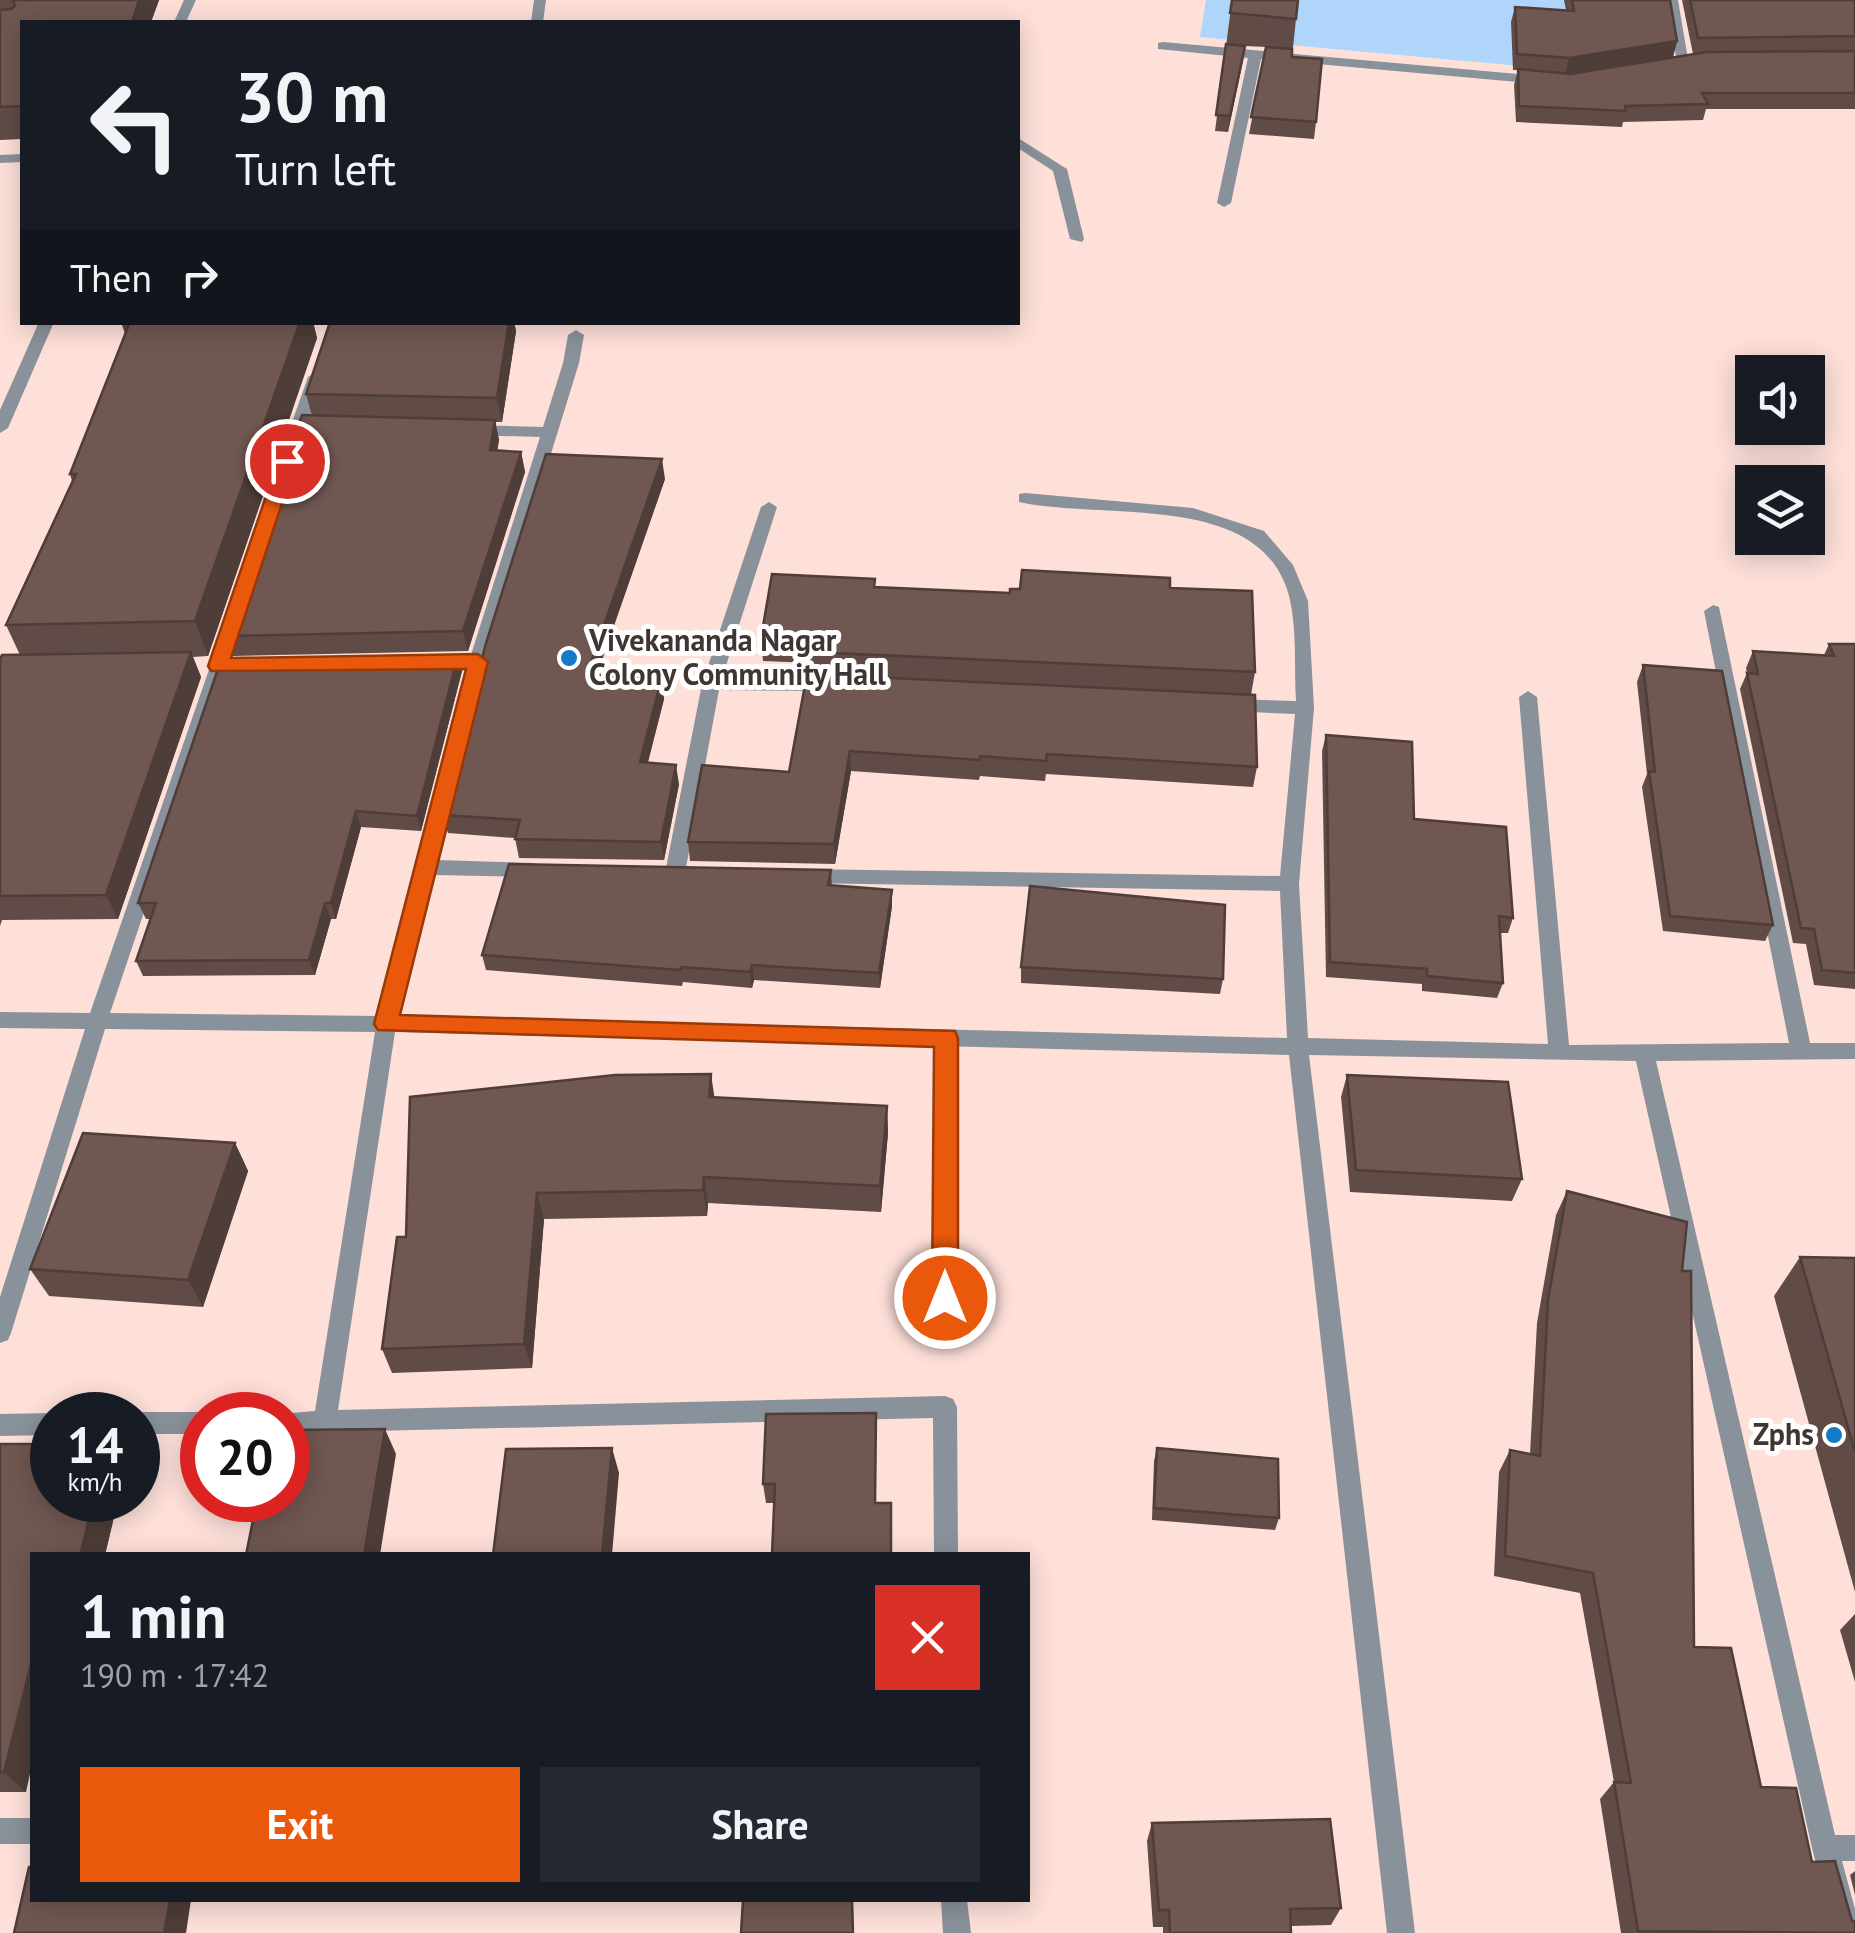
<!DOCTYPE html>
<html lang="en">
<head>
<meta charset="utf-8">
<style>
  :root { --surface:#171b24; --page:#242831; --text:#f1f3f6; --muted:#9ea1a6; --accent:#ea580c }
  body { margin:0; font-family:"PT Sans",sans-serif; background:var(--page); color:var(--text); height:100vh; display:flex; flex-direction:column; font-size:38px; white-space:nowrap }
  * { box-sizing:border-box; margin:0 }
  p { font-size:32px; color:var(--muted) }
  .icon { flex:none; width:55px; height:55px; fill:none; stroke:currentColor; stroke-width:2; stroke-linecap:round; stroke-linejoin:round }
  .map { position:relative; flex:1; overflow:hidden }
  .side { position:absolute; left:30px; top:1552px; width:1000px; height:350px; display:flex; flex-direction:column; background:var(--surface); border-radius:0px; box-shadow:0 5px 25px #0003 }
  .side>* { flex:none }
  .banner { position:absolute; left:20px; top:20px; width:1000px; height:305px; border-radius:0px; box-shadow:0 5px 25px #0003; background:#171b24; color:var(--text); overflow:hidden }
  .fabs { position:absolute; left:1735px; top:355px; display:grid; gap:20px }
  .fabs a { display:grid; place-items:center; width:90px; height:90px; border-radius:0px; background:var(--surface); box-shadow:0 5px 25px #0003; font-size:50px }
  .speed { position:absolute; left:30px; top:1392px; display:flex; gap:20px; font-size:50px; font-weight:700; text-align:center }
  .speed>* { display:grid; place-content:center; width:130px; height:130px; border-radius:50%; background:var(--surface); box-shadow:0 5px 25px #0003; line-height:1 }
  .speed small { font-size:25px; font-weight:400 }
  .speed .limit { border:15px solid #d22; background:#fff; color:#111 }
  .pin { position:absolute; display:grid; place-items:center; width:85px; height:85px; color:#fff; margin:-42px; border:5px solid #fff; border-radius:50%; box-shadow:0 2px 10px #0007 }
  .me { position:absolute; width:110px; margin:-55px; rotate:0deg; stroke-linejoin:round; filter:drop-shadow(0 0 8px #0008) }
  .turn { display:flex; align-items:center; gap:35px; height:210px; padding:0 50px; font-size:45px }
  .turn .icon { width:130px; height:130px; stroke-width:2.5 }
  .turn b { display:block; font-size:70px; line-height:85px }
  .then { display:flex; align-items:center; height:95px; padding:0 50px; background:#0003; gap:20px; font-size:38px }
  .round { display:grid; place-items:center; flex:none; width:105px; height:105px; border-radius:0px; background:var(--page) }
  .summary { display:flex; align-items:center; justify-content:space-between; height:170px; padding:0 50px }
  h1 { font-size:60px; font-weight:700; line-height:75px }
  .primary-button { display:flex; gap:20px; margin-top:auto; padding:20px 50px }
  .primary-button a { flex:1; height:115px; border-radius:0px; background:var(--accent); color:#fff; font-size:40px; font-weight:700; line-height:115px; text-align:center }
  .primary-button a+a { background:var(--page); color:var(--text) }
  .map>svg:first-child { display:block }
  .water { fill:#b0d5fa }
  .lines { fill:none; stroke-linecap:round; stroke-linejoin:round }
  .lane { fill:#89929a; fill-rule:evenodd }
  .street { fill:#89929a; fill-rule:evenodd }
  .wall { fill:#604b46 }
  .shaded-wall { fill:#4e3d39 }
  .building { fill:#705751; stroke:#4e3d39; stroke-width:2.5 }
  .route { fill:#ea580c; stroke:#983908; stroke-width:2.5 }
  .poi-dot { fill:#157bc6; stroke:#fff; stroke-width:4 }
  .labels { text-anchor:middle; stroke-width:10; stroke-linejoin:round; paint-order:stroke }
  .poi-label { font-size:30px; font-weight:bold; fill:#413533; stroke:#fff; text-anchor:start }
</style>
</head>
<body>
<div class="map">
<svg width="1855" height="1933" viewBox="0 0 1855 1933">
  <rect width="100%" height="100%" fill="#fee0d9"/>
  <polygon class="water" points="1206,0 1566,0 1564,70 1200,37"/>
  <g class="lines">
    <g class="lane">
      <polygon points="534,0 546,0 543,22 531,22"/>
      <polygon points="1018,138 1067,169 1084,239 1082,242 1070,239 1053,171 1018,148"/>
      <polygon points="946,1030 953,1032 956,1038 956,1334 953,1341 945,1344 937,1341 934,1334 936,1038 939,1032"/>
    </g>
    <g class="street">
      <polygon points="184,0 196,0 186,22 174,22"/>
      <polygon points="1666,0 1678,0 1689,65 1677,62"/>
      <polygon points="1163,42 1539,76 1546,80 1539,84 1261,59 1231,203 1224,207 1217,203 1248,58 1158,49 1158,43"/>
      <polygon points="22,154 22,162 0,163 0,155"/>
      <polygon points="39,322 54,322 8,428 0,433 0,410"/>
      <path d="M576,330L584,335L579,363L487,661L437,860L534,863L544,870L534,877L434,875L398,1016L1287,1038L1280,891L803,883L793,876L803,869L1280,876L1295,714L1228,711L1219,705L1228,699L1296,701C1294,669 1297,632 1290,600C1265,489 1103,521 1019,502V494L1025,493L1193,508L1264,531L1293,565L1308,601L1314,708L1299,884L1308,1038L1548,1044L1519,697L1528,691L1537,697L1569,1045L1789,1043L1704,611L1713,605L1719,607L1810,1043H1855V1059L1656,1061L1835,1835H1855V1861H1842L1855,1909V1933H1834L1812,1848L1636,1061L1309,1055L1415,1933H1387L1289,1055L395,1032L338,1410L945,1396L953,1399L957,1407L958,1555H934L933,1418L288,1433V1415L280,1414L315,1411L375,1032L105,1029L11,1333L8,1340L0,1343V1297L85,1029L0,1028V1012L90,1013L230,609H242L245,613L110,1013L378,1016L469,661L540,437L470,435L462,430L470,425L543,427L563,363L568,335Z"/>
      <polygon points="316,372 324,377 302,439 300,443 288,443 286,439 308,377"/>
      <polygon points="769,502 777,507 722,678 829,679 838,685 829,691 719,690 685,873 675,880 665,873 702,684 761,507"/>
      <polygon points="138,1412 202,1412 209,1415 202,1415 202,1434 138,1434 138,1415 131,1415"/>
      <polygon points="52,1413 57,1415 52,1415 52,1435 0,1436 0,1414"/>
      <rect x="0" y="1818" width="32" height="26"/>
      <polygon points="941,1900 967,1900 971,1933 943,1933"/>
    </g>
  </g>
  <g class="wall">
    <polygon points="0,0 159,0 151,22 22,22 22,139 0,140"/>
    <polygon points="1232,0 1296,19 1292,57 1316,122 1314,139 1249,134 1266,47 1245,46 1228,132 1215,131"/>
    <polygon points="1564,0 1670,0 1677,41 1673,57 1693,54 1682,0 1855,0 1855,109 1706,109 1703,120 1623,122 1622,127 1516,122 1514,85 1518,70 1513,70 1511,22 1515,7 1566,10"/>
    <polygon points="121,322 313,322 317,338 208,656 193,657 201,677 118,919 2,920 0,926 0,659 20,655 6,625 72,481 70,474 125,334"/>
    <polygon points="330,322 514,322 516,331 502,422 495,422 499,440 497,450 521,452 525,472 468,651 233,656 226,636 312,416 306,394"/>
    <polygon points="665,479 597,675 661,680 664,699 648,762 679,784 664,860 519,858 515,838 448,833 442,815"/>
    <polygon points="875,587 1010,593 1020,589 1170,588 1255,672 1251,695 1257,767 1253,787 1046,774 1045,781 980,776 979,780 851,771 835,864 690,861 688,842 789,772 812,674 812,663 763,661 761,638"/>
    <polygon points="1829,644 1855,644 1855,989 1814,985 1806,944 1793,943 1740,689 1747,673 1746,668 1753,651 1824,655"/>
    <polygon points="458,655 462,671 421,831 361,827 336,919 331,919 315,975 143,976 136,961 150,919 146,919 138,903"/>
    <polygon points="1643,665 1773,925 1765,941 1663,931 1642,787 1647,774 1637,682"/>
    <polygon points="1326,735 1414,819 1513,918 1508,933 1500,933 1503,983 1497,998 1422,991 1422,984 1326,977 1322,751"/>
    <polygon points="831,870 832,885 892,906 880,988 754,980 752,988 683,982 682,986 486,970 482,955"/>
    <polygon points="1021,967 1223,979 1220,994 1021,983"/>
    <polygon points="1347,1075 1522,1179 1512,1201 1350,1192 1341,1097"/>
    <polygon points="714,1098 887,1106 888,1133 881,1212 708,1203 707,1216 544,1219 532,1368 392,1373 382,1349 406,1237"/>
    <polygon points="235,1143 248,1171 203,1307 49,1296 30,1269"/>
    <polygon points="1567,1191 1682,1271 1694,1647 1761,1787 1812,1862 1855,1933 1621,1933 1600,1799 1614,1782 1580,1593 1494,1576 1499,1472 1510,1450 1530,1454 1537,1323 1556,1215"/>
    <polygon points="1800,1257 1855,1258 1855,1592 1774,1296"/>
    <polygon points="876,1413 876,1503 892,1522 892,1555 772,1555 774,1503 766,1503 763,1484"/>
    <polygon points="0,1444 52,1500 118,1500 105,1555 32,1555 26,1792 0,1792"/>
    <polygon points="1157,1448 1279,1518 1275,1530 1152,1520 1154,1461"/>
    <polygon points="1855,1614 1855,1682 1840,1630"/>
    <polygon points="1152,1823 1341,1908 1331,1925 1291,1926 1291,1933 1163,1933 1163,1927 1153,1927 1147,1841"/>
    <polygon points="1855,1871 1855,1895 1850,1875"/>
  </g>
  <g class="shaded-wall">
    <polygon points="139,0 159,0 151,22 132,22"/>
    <polygon points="1677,41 1673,57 1565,74 1569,58"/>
    <polygon points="1245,46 1243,61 1228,132 1230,116"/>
    <polygon points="300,322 313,322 317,338 208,656 195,621"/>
    <polygon points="509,322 514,322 516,331 502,422 497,398"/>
    <polygon points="495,420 499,440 494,470 490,450"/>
    <polygon points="521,452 525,472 468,651 463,631"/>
    <polygon points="662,459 665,479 590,693 587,674"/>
    <polygon points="191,652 201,677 118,919 106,895"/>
    <polygon points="458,655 462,671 421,831 417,816"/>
    <polygon points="661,680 664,699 643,781 640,762"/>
    <polygon points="850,751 851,771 835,864 834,844"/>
    <polygon points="676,765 679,784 664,860 661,842"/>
    <polygon points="356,811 361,827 336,919 331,903"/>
    <polygon points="892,890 892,906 880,988 879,973"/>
    <polygon points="325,903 331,919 315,975 309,960"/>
    <polygon points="752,965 754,980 752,988 750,972"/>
    <polygon points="711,1074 715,1101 709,1097"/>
    <polygon points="887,1106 888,1133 881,1212 880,1186"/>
    <polygon points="235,1143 248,1171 203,1307 188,1280"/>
    <polygon points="704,1177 708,1203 707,1216 703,1190"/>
    <polygon points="537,1193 544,1219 532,1368 524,1344"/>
    <polygon points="385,1429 396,1454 380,1555 364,1555"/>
    <polygon points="612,1448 619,1473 612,1555 602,1555"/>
    <polygon points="94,1500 118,1500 105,1555 80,1555"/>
    <polygon points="32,1660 32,1765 26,1792 4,1772"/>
    <polygon points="170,1900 191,1900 186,1933 164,1933"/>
  </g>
  <g class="building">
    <polygon points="13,0 139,0 132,22 135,22 22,22 22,106 0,107 0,10 11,9 15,6"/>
    <polygon points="1232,0 1298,0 1296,19 1230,13"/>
    <polygon points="1572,0 1670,0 1677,41 1569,58 1517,54 1515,7 1574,11"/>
    <polygon points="1690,0 1855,0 1855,36 1698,38"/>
    <polygon points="1226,44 1245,46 1230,116 1216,115"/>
    <polygon points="1266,47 1292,49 1292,57 1322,59 1316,122 1251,117"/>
    <polygon points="1855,51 1855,93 1702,93 1708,104 1625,106 1626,111 1519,106 1518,69 1570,74 1707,52"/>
    <polygon points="130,322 300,322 195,621 6,625 76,474 70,474"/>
    <polygon points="330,322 509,322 497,398 306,394"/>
    <polygon points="302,415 495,420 490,450 521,452 463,631 226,636"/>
    <polygon points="546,454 662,459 587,674 661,680 640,762 676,765 661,842 515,839 520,820 442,815 486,643"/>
    <polygon points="1022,570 1170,578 1170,588 1252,591 1255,672 811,652 813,640 761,638 772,574 875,579 874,587 1010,593 1010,589 1020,589"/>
    <polygon points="1829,644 1855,644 1855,973 1822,970 1814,929 1801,928 1747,673 1758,674 1753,651 1834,656"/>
    <polygon points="191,652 106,895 0,896 0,659 2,655"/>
    <polygon points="458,655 417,816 356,811 331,903 325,903 309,960 136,961 156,903 138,903 221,660"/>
    <polygon points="1643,665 1722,671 1773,925 1670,916 1649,771 1655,772"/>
    <polygon points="807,674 1255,695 1257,767 1047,754 1046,761 980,756 980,760 850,751 834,844 688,842 702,765 789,772"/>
    <polygon points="1326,735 1412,742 1414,819 1506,827 1513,918 1499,916 1503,983 1427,976 1427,969 1330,962"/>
    <polygon points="509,864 831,870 828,885 892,890 879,973 752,965 750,972 681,967 680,970 482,955"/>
    <polygon points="1030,886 1225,905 1223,979 1021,967"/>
    <polygon points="711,1074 709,1097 887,1106 880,1186 704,1177 703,1190 537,1193 524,1344 382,1349 397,1237 406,1237 410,1097 615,1075"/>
    <polygon points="1347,1075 1508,1082 1522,1179 1356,1170"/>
    <polygon points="83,1133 235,1143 188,1280 30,1269"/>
    <polygon points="1567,1191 1687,1222 1682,1271 1691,1271 1694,1647 1731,1648 1761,1787 1796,1788 1812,1862 1835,1861 1852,1921 1855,1921 1855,1933 1638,1931 1614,1782 1631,1783 1593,1573 1505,1556 1510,1450 1540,1456 1548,1300"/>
    <polygon points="1800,1257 1855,1258 1855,1452"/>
    <polygon points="876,1413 875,1503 891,1503 891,1555 772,1555 775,1484 763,1484 766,1414"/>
    <polygon points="385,1429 364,1555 246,1555 257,1500 288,1500 288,1430"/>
    <polygon points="0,1444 52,1444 52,1500 94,1500 80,1555 32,1555 32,1660 4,1772 0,1772"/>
    <polygon points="612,1448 602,1555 493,1555 506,1449"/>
    <polygon points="1157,1448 1278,1459 1279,1518 1154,1508"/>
    <polygon points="1330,1819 1341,1908 1290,1909 1291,1933 1170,1933 1169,1910 1159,1910 1152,1823"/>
    <polygon points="29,1867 32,1867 32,1900 170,1900 164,1933 14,1933"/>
    <polygon points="743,1900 852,1900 853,1933 741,1933"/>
  </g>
  <polygon class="route" points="287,455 296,461 231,658 478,654 488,662 400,1015 955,1031 958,1038 958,1298 954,1306 945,1309 936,1306 932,1298 934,1047 378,1030 374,1024 466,669 211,671 208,666 278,461"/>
  <g class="poi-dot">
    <circle cx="569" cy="658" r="10"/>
    <circle cx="1834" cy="1435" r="10"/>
  </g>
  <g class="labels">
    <g class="poi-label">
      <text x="589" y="651">Vivekananda Nagar<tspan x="589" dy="34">Colony Community Hall</tspan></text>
      <text x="1814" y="1445" text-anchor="end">Zphs</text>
    </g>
  </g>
</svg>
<div class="fabs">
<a><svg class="icon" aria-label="sound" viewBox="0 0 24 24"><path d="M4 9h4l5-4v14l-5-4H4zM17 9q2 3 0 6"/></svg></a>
<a><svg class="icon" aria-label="layers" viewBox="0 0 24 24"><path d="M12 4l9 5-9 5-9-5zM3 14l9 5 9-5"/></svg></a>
</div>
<div class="speed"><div>14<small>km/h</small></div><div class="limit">20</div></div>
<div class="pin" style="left:287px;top:461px;background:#d93025"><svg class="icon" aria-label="arrive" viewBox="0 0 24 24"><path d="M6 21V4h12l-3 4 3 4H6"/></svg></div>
<svg class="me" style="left:945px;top:1298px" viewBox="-20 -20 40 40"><circle r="17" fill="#ea580c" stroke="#fff" stroke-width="3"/><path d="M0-11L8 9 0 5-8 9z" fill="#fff"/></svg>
<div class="banner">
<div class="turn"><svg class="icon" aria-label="left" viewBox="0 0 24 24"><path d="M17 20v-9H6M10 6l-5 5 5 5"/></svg><div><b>30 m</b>Turn left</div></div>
<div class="then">Then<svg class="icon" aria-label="right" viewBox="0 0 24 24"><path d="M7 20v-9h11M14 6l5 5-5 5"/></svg></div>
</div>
<section class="side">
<div class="summary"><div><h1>1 min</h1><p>190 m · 17:42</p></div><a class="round" style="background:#d93025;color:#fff"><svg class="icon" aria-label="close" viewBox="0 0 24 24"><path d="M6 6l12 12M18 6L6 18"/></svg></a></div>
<div class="primary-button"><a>Exit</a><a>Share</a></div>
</section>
</div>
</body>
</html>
